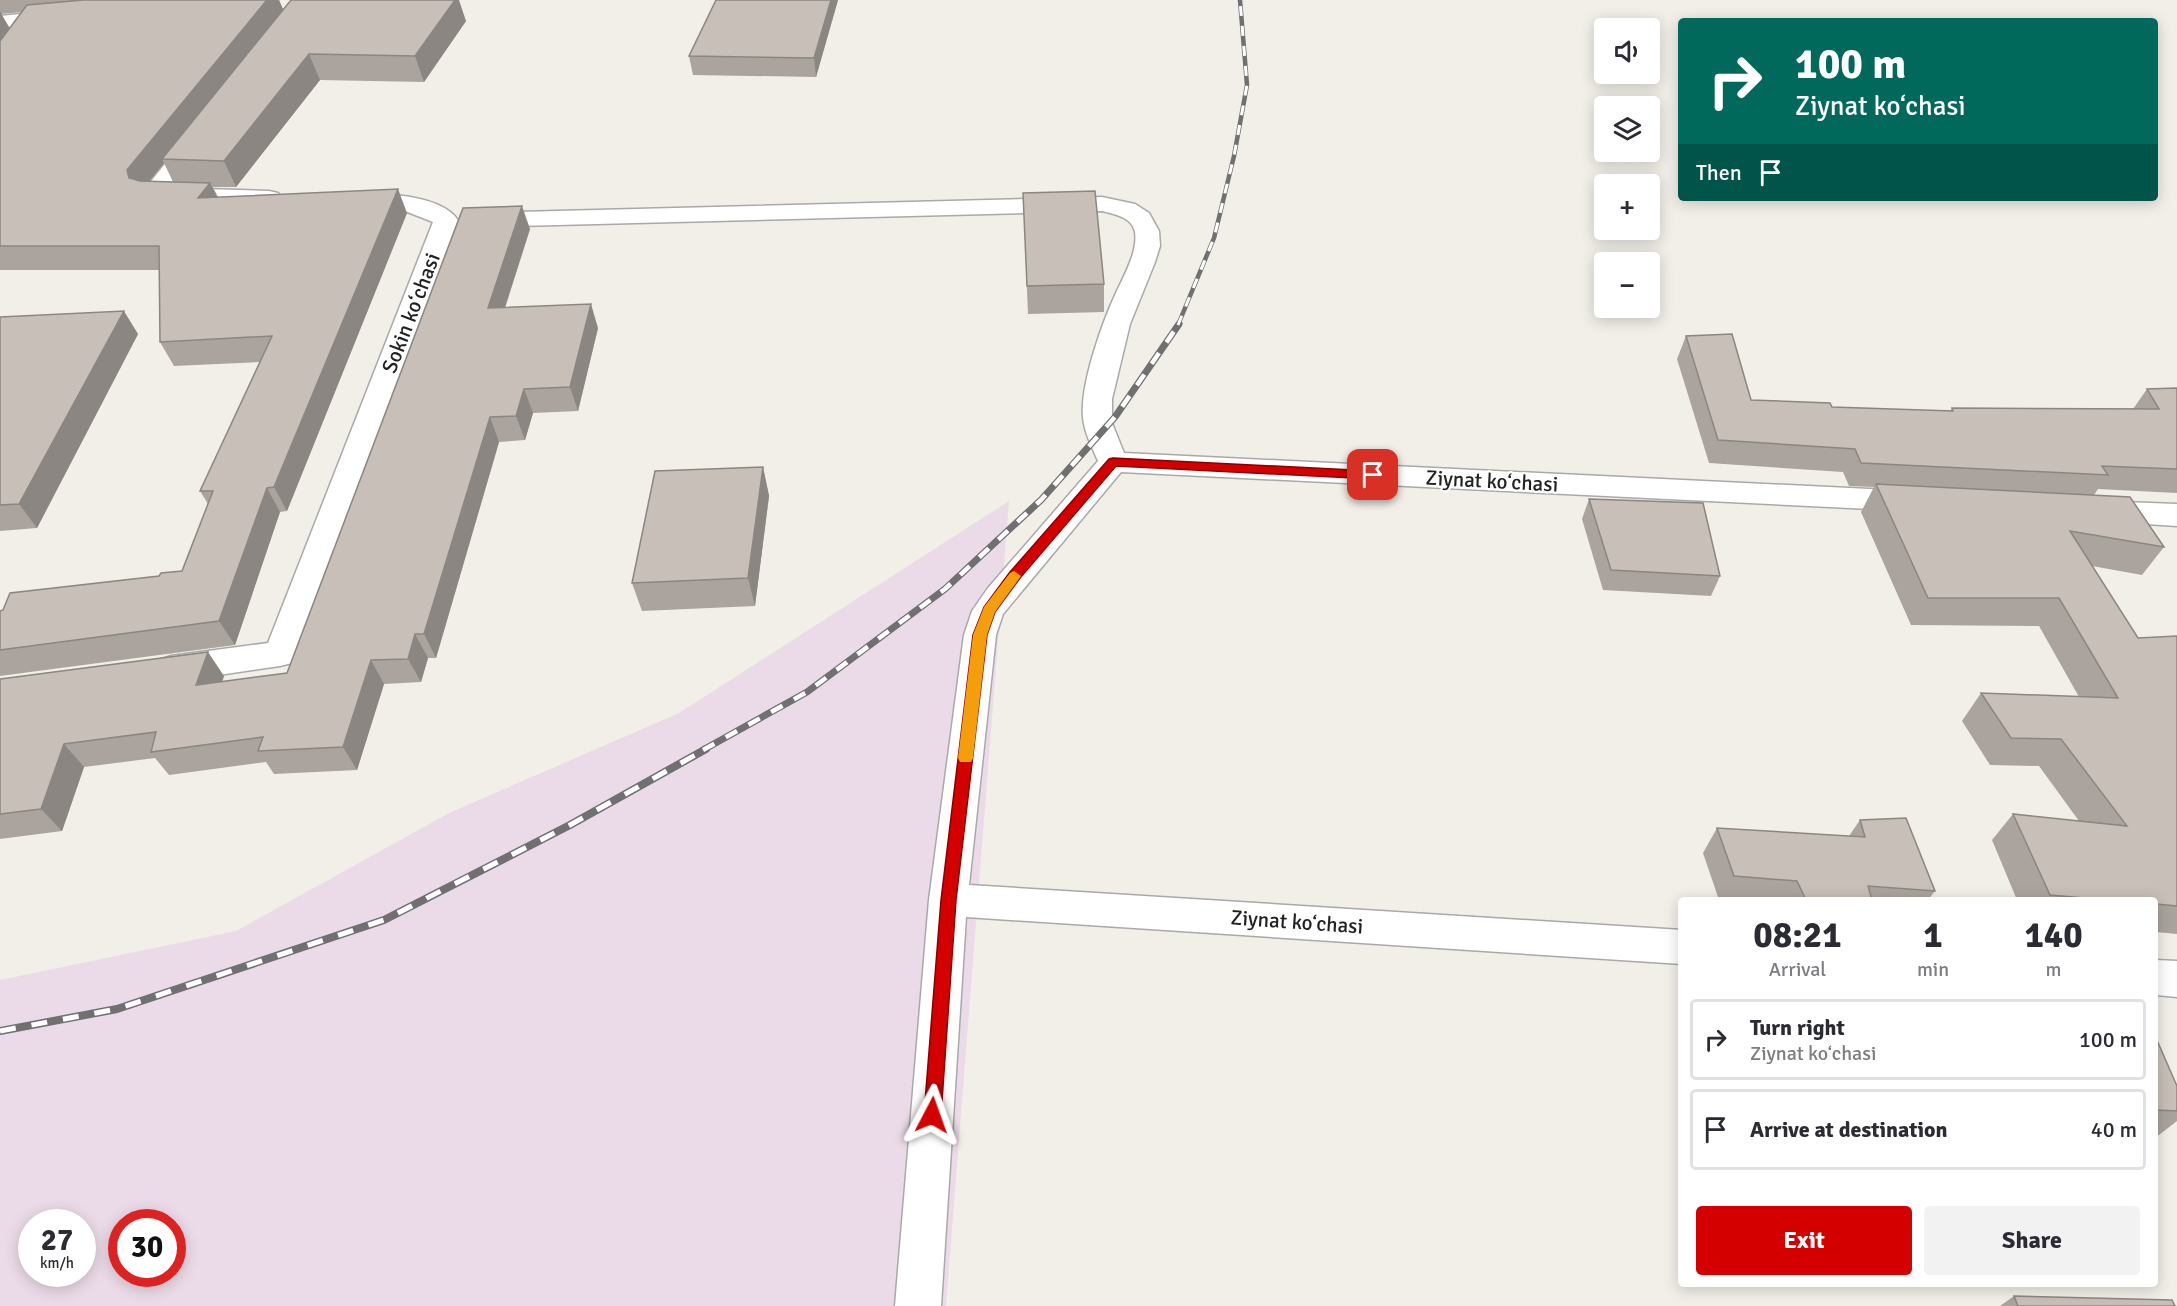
<!DOCTYPE html>
<html lang="en">
<head>
<meta charset="utf-8">
<style>
  :root { --surface:#fff; --page:#f2f2f3; --text:#2b2b33; --muted:#7c7c81; --line:#e1e1e2; --accent:#d40000 }
  body { margin:0; font-family:Signika,sans-serif; background:var(--page); color:var(--text); height:100vh; display:flex; flex-direction:column; font-size:22px; white-space:nowrap }
  * { box-sizing:border-box; margin:0 }
  p { font-size:20px; color:var(--muted) }
  .icon { flex:none; width:33px; height:33px; fill:none; stroke:currentColor; stroke-width:2; stroke-linecap:round; stroke-linejoin:round }
  .map { position:relative; flex:1; overflow:hidden }
  .panel { position:absolute; left:1678px; top:897px; width:480px; height:390px; display:flex; flex-direction:column; background:var(--surface); border-radius:6px; box-shadow:0 3px 15px #0003 }
  .panel>* { flex:none }
  .hud { position:absolute; left:1678px; top:18px; width:480px; height:183px; border-radius:6px; box-shadow:0 3px 15px #0003; background:#00695c; color:#fff; overflow:hidden }
  .tools { position:absolute; left:1594px; top:18px; display:grid; gap:12px }
  .tools a { display:grid; place-items:center; width:66px; height:66px; border-radius:6px; background:var(--surface); box-shadow:0 3px 15px #0003; font-size:30px }
  .speed { position:absolute; left:18px; top:1209px; display:flex; gap:12px; font-size:30px; font-weight:700; text-align:center }
  .speed>* { display:grid; place-content:center; width:78px; height:78px; border-radius:50%; background:var(--surface); box-shadow:0 3px 15px #0003; line-height:1 }
  .speed small { font-size:15px; font-weight:400 }
  .speed .limit { border:9px solid #d22; background:#fff; color:#111 }
  .pin { position:absolute; display:grid; place-items:center; width:51px; height:51px; color:#fff; margin:-26px; border-radius:12px; box-shadow:0 3px 9px #0006 }
  .me { position:absolute; width:66px; margin:-33px; rotate:4deg; stroke-linejoin:round; filter:drop-shadow(0 0 4px #0008) }
  .turn { display:flex; align-items:center; gap:21px; height:126px; padding:0 18px; font-size:27px }
  .turn .icon { width:78px; height:78px; stroke-width:2.5 }
  .turn b { display:block; font-size:42px; line-height:51px }
  .then { display:flex; align-items:center; height:57px; padding:0 18px; background:#0003; gap:12px; font-size:22px }
  .eta { display:flex; justify-content:space-evenly; align-items:center; height:102px; text-align:center }
  .eta b { font-size:36px; font-weight:700; line-height:42px }
  .cta { display:flex; gap:12px; margin-top:auto; padding:12px 18px }
  .cta a { flex:1; height:69px; border-radius:6px; background:var(--accent); color:#fff; font-size:24px; font-weight:700; line-height:69px; text-align:center }
  .cta a+a { background:var(--page); color:var(--text) }
  ul { padding:0; list-style:none }
  li { display:flex; align-items:center; gap:18px; height:81px; margin:0 12px 9px; padding:0 6px; border:3px solid var(--line); border-radius:6px }
  li div { flex:1 }
  li b { display:block; font-size:22px }
  li em { font-style:normal }
  .map>svg:first-child { display:block }
  .industrial { fill:#ebdbe8; fill-rule:evenodd }
  .lines { fill:none; stroke-linecap:round; stroke-linejoin:round }
  .minor-casing { stroke:#a9a9a9; stroke-width:3 }
  .minor { fill:#fff; fill-rule:evenodd }
  .rail-far2-casing { stroke:#707070; stroke-width:4.5 }
  .rail-far1-casing { stroke:#707070; stroke-width:7 }
  .rail-casing { stroke:#707070; stroke-width:8 }
  .rail-far2 { stroke:#fff; stroke-width:3; stroke-dasharray:10; stroke-linecap:butt }
  .rail-far1 { stroke:#fff; stroke-width:4.5; stroke-dasharray:13; stroke-linecap:butt }
  .rail { stroke:#fff; stroke-width:5; stroke-dasharray:16; stroke-linecap:butt }
  .wall { fill:#aba49e; fill-rule:evenodd }
  .shaded-wall { fill:#8b8681 }
  .building { fill:#c7bfb8; stroke:#8b8681; stroke-width:1.5 }
  .route { fill:#d40000; stroke:#8a0000; stroke-width:1.5 }
  .slow { fill:#f59e0b }
  .labels { text-anchor:middle; stroke-width:4.5; stroke-linejoin:round; paint-order:stroke }
  .street-label { font-size:21px; fill:#222; stroke:#fff }
</style>
</head>
<body>
<div class="map">
<svg width="2177" height="1306" viewBox="0 0 2177 1306">
  <rect width="100%" height="100%" fill="#f2efe9"/>
  <path class="industrial" d="M1009,501L946,1306H0V980L236,931L449,813L679,713ZM32,1222H82V1274H32ZM122,1222H172V1274H122Z"/>
  <g class="lines">
    <defs>
      <g id="minor">
        <polygon points="60,10 67,12 70,16 67,20 0,28 0,16"/>
        <polygon points="197,132 205,134 209,139 171,188 269,191 278,193 281,198 278,203 269,205 144,200 141,195 144,190 189,134"/>
        <path d="M360,193C388,194 441,195 458,220L297,654L292,663L280,666L171,682L159,678L154,669L159,660L171,656L268,643L433,222L405,211L351,205L348,200L351,195Z"/>
        <path d="M1102,197L1135,204L1149,213L1159,231L1160,246L1155,262L1130,324L1112,399V423L1124,453L1911,491L1922,494L1926,501L1922,508L1911,511L1121,472L1003,614L996,635L969,885L1682,930V964L966,917L941,1306H895L929,900L964,635L972,611L988,588L1098,461C1092,447 1084,432 1083,417C1080,385 1102,323 1116,293C1124,275 1138,252 1135,232C1132,217 1114,214 1102,211L483,227L474,225L471,220L474,215L483,213Z"/>
        <polygon points="2098,501 2177,504 2177,526 2098,521 2087,518 2083,511 2087,504"/>
        <polygon points="2156,960 2177,961 2177,997 2156,995"/>
      </g>
    </defs>
    <use href="#minor" class="minor-casing"/>
    <use href="#minor" class="minor"/>
    <defs>
      <polyline id="rail-far2" points="1178,325 1214,238 1234,156 1247,85 1240,0"/>
      <polyline id="rail-far1" points="703,750 807,692 945,589 1041,500 1115,417 1179,324"/>
      <polyline id="rail" points="0,1031 117,1009 384,920 570,825 706,749"/>
    </defs>
    <use href="#rail-far2" class="rail-far2-casing"/>
    <use href="#rail-far1" class="rail-far1-casing"/>
    <use href="#rail" class="rail-casing"/>
    <use href="#rail-far2" class="rail-far2"/>
    <use href="#rail-far1" class="rail-far1"/>
    <use href="#rail" class="rail"/>
  </g>
  <g class="wall">
    <path d="M0,0H279L283,9L466,21L424,82L320,80L236,187H213L218,197L407,213L287,511L280,512L235,645L0,676V611L182,571L208,504L200,491L260,362L174,366L160,342L159,270H0ZM22,12L10,28L1,14ZM164,163L173,182L149,181Z"/>
    <polygon points="838,0 816,77 693,75 689,56"/>
    <polygon points="1023,193 1104,284 1104,312 1028,314"/>
    <polygon points="530,229 505,308 598,328 578,411 533,413 525,440 499,442 436,658 428,658 421,682 384,684 357,770 274,774 266,762 169,775 155,758 84,767 62,831 0,839 0,679 224,676 222,682 287,673"/>
    <polygon points="0,317 138,334 37,528 0,531"/>
    <polygon points="1686,336 1751,400 1832,407 1950,411 1952,408 2133,409 2147,389 2177,388 2177,493 2098,489 2094,495 2164,547 2142,575 2092,566 2138,638 2177,636 2177,934 2156,932 2156,900 2017,900 1992,840 2013,814 2079,821 2039,766 1990,765 1962,721 1981,693 2079,697 2039,626 1911,625 1861,512 1874,487 1849,486 1843,472 1709,463 1677,359"/>
    <polygon points="763,467 769,496 755,606 642,611 632,583"/>
    <polygon points="1589,499 1720,576 1711,596 1603,590 1582,519"/>
    <polygon points="1860,820 1935,891 1928,900 1719,900 1703,853 1717,828 1849,836"/>
    <polygon points="2156,1038 2177,1086 2177,1121 2159,1135 2156,1135"/>
    <polygon points="2014,1296 2175,1306 2000,1306"/>
  </g>
  <g class="shaded-wall">
    <polygon points="267,0 279,0 284,12 162,159 164,163 139,194 129,178 127,170"/>
    <polygon points="455,0 459,0 466,21 424,82 415,56"/>
    <polygon points="831,0 838,0 816,77 814,58"/>
    <polygon points="0,11 10,30 0,44"/>
    <polygon points="309,54 320,80 236,187 224,161"/>
    <polygon points="210,183 222,206 198,198"/>
    <polygon points="398,189 407,213 287,511 274,487"/>
    <polygon points="522,206 530,229 497,332 488,308"/>
    <polygon points="591,304 598,328 578,411 570,387"/>
    <polygon points="124,311 138,334 37,528 19,504"/>
    <polygon points="524,389 533,413 525,440 516,416"/>
    <polygon points="490,417 499,442 436,658 424,634"/>
    <polygon points="763,467 769,496 755,606 748,578"/>
    <polygon points="267,488 280,512 235,645 219,621"/>
    <polygon points="415,634 428,658 421,682 408,659"/>
    <polygon points="208,652 224,676 213,708 196,685"/>
    <polygon points="371,660 384,684 357,770 343,747"/>
    <polygon points="64,744 84,767 62,831 41,809"/>
  </g>
  <g class="building">
    <polygon points="83,0 267,0 127,170 129,178 140,181 210,183 198,198 398,189 274,487 267,488 219,621 0,650 0,611 3,610 10,593 159,576 161,573 182,571 213,491 200,491 272,336 160,342 159,246 0,246 0,41 27,5"/>
    <polygon points="291,0 455,0 415,56 309,54 224,161 162,159"/>
    <polygon points="716,0 831,0 814,58 689,56"/>
    <polygon points="1095,191 1104,284 1027,286 1023,193"/>
    <polygon points="522,206 488,308 591,304 570,387 524,389 516,416 490,417 424,634 415,634 408,659 371,660 343,747 258,751 263,737 151,752 156,732 64,744 41,809 0,814 0,679 208,652 196,685 287,673 463,208"/>
    <polygon points="124,311 19,504 0,505 0,317"/>
    <polygon points="1732,334 1751,400 1830,403 1832,407 1953,411 1952,408 2159,409 2147,389 2177,388 2177,469 2102,466 2108,475 1861,463 1855,449 1718,440 1686,336"/>
    <polygon points="763,467 748,578 632,583 655,471"/>
    <polygon points="1876,484 2130,497 2164,547 2070,531 2138,638 2177,636 2177,906 2156,904 2156,900 2107,900 2050,895 2013,814 2127,826 2061,739 2011,738 1981,693 2118,698 2059,598 1928,598"/>
    <polygon points="1589,499 1703,503 1720,576 1611,570"/>
    <polygon points="1906,818 1935,891 1868,886 1872,900 1806,900 1797,881 1734,876 1717,828 1865,837 1860,820"/>
    <polygon points="2156,1038 2177,1086 2177,1111 2156,1110"/>
    <polygon points="2014,1296 2172,1300 2175,1306 2018,1306"/>
  </g>
  <polygon class="route" points="1113,458 1373,471 1379,475 1373,479 1116,466 1020,578 995,612 987,635 956,900 941,1115 939,1121 932,1123 926,1121 924,1115 941,900 973,635 984,607 1010,572 1109,459"/>
  <polygon class="slow" points="1014,571 1021,576 995,612 987,635 973,758 971,762 960,762 958,758 973,635 984,607 1010,573"/>
  <g class="labels">
    <g class="street-label">
      <text transform="translate(411 313) rotate(-69)" y="7">Sokin koʻchasi</text>
      <text transform="translate(1492 481) rotate(3)" y="7">Ziynat koʻchasi</text>
      <text transform="translate(1297 922) rotate(4)" y="7">Ziynat koʻchasi</text>
    </g>
  </g>
</svg>
<div class="tools">
<a><svg class="icon" aria-label="sound" viewBox="0 0 24 24"><path d="M4 9h4l5-4v14l-5-4H4zM17 9q2 3 0 6"/></svg></a>
<a><svg class="icon" aria-label="layers" viewBox="0 0 24 24"><path d="M12 4l9 5-9 5-9-5zM3 14l9 5 9-5"/></svg></a>
<a>+</a>
<a>−</a>
</div>
<div class="speed"><div>27<small>km/h</small></div><div class="limit">30</div></div>
<div class="pin" style="left:1373px;top:475px;background:#d93025"><svg class="icon" aria-label="arrive" viewBox="0 0 24 24"><path d="M6 21V4h12l-3 4 3 4H6"/></svg></div>
<svg class="me" style="left:932px;top:1115px" viewBox="-20 -20 40 40"><path d="M0-17L14 15 0 8-14 15z" fill="#d40000" stroke="#fff" stroke-width="4"/></svg>
<div class="hud">
<div class="turn"><svg class="icon" aria-label="right" viewBox="0 0 24 24"><path d="M7 20v-9h11M14 6l5 5-5 5"/></svg><div><b>100 m</b>Ziynat koʻchasi</div></div>
<div class="then">Then<svg class="icon" aria-label="arrive" viewBox="0 0 24 24"><path d="M6 21V4h12l-3 4 3 4H6"/></svg></div>
</div>
<section class="panel">
<div class="eta">
<div><b>08:21</b><p>Arrival</p></div>
<div><b>1</b><p>min</p></div>
<div><b>140</b><p>m</p></div>
</div>
<ul>
<li><svg class="icon" aria-label="right" viewBox="0 0 24 24"><path d="M7 20v-9h11M14 6l5 5-5 5"/></svg><div><b>Turn right</b><p>Ziynat koʻchasi</p></div><em>100 m</em></li>
<li><svg class="icon" aria-label="arrive" viewBox="0 0 24 24"><path d="M6 21V4h12l-3 4 3 4H6"/></svg><div><b>Arrive at destination</b></div><em>40 m</em></li>
</ul>
<div class="cta"><a>Exit</a><a>Share</a></div>
</section>
</div>
</body>
</html>
